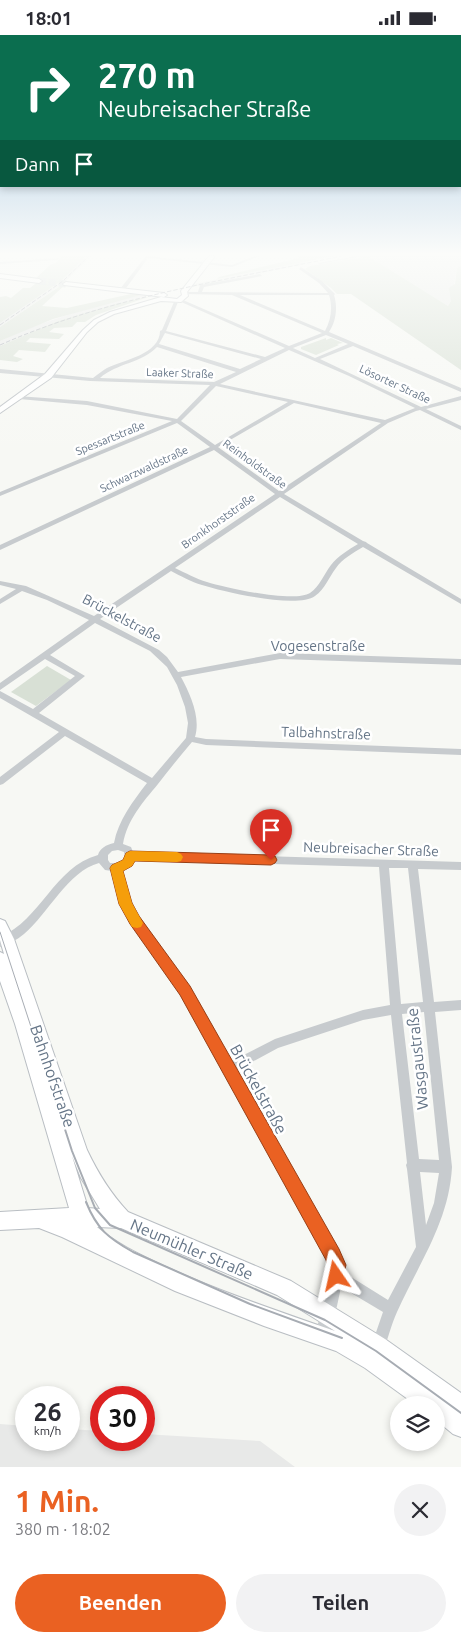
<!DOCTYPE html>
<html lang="de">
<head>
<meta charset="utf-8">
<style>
  :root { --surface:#fff; --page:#f2f2f3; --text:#2b2b33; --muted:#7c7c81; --accent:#ea6122 }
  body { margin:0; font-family:Ubuntu,sans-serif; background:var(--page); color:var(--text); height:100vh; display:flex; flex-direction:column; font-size:19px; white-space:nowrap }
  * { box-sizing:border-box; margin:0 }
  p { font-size:16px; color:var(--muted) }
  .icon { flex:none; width:28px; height:28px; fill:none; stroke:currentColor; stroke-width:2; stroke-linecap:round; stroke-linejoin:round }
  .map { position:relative; height:1432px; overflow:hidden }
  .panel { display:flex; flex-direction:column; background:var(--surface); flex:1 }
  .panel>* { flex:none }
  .top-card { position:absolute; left:0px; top:0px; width:461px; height:152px; box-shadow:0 2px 8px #0003; background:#0b6e4f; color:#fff; overflow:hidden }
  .controls { position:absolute; left:390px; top:1361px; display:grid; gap:10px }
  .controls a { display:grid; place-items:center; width:55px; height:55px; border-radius:50%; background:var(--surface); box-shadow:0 2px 8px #0003; font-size:25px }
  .speed { position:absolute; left:15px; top:1351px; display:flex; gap:10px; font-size:25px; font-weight:700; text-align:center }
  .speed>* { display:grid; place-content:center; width:65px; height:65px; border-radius:50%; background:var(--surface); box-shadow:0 2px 8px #0003; line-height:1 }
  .speed small { font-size:12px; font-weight:400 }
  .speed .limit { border:8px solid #d22; background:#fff; color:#111 }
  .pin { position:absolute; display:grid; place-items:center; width:42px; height:42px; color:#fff; margin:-51px -21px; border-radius:50% 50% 50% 0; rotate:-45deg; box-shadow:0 0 5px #0007 }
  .pin .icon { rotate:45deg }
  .me { position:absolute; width:55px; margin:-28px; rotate:349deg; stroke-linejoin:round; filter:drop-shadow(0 0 4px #0008) }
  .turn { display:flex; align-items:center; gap:18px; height:105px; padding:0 15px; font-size:22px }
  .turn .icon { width:65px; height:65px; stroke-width:2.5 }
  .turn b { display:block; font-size:35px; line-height:42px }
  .then { display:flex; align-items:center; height:48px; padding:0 15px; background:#0003; gap:10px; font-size:19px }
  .round { display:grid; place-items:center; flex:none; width:52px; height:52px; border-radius:26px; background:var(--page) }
  .head { display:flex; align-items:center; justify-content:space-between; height:85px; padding:0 15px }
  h1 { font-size:30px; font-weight:600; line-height:38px; color:var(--accent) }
  .primary-button { display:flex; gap:10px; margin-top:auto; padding:10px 15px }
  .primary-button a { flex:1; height:58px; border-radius:30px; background:var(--accent); color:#fff; font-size:20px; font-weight:600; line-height:58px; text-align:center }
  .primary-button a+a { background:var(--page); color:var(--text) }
  .status { display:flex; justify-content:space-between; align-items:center; height:35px; padding:0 25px; background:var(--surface); direction:ltr }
  .status svg { height:14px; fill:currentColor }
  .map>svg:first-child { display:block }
  .built { fill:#e8e9e8 }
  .green { fill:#d8e0d5 }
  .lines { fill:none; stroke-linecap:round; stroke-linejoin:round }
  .secondary-tunnel { stroke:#d2d7d9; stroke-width:7; stroke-dasharray:7 3; stroke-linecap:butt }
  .secondary-casing { stroke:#b9bec3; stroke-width:2 }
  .street { fill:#c7cbce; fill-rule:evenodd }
  .secondary { fill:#fff; fill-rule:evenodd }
  .tram-far1 { stroke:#a7acb3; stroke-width:1 }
  .tram { stroke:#a7acb3; stroke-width:2 }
  .rail { stroke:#a7acb3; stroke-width:1; stroke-dasharray:4.5 2; stroke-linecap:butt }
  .route { fill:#ea6122; stroke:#983f16 }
  .slow { fill:#f59e0b }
  .labels { text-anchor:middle; stroke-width:5; stroke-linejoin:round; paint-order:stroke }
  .far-street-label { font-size:11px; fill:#657587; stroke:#fff }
  .street-label { font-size:14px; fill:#657587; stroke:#fff }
  .near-street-label { font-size:16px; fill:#657587; stroke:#fff }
</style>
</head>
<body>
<div class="status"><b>18:01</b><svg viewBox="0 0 49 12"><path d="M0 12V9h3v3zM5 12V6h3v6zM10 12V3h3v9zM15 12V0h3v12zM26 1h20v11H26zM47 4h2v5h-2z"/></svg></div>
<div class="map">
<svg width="461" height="1432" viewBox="0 0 461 1432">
  <rect width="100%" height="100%" fill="#f7f8f4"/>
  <g class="built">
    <polygon points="87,221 91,221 65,247 0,292 0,288 61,246"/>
    <polygon points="368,221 461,221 461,231 457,233 451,266 448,271"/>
    <polygon points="303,227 306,229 192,252 194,249"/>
    <polygon points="145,259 150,260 58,286 0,311 0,306 34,291 92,272"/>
    <polygon points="0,1389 26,1391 26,1405 69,1405 69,1394 101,1396 101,1405 144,1405 144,1399 260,1406 295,1432 0,1432"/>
  </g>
  <g class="green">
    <polygon points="61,221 87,221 61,246 0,288 0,262 6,261 11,263 23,253 30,253 40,245 35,244 50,230 56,228"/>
    <polygon points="297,221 334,221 217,244 219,242 299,223"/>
    <polygon points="368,221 448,271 451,266 449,253 455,249 457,233 461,231 461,335 351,259 337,259 331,253 305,234 310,231"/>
    <polygon points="63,249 66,249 42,271 67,273 131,259 145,259 53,284 0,306 0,292"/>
    <polygon points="151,261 96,280 85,287 77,287 72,292 54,293 49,297 64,299 59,304 30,303 26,307 51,309 45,317 19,315 13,321 23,324 17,327 0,325 0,311 58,286 115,269"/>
    <polygon points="326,303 326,305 331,303 343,308 337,309 339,310 316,320 301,314 301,312"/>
    <polygon points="47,631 71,645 36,671 11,657"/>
  </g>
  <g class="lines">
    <polyline class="secondary-tunnel" points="39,246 66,249"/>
    <defs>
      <g id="secondary">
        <polygon points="209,221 215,221 187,257 188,261 181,267 161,266 114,279 98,287 87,297 51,343 0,378 0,372 45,339 83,295 94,285 110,277 161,262 177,264 182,260 181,256"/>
        <polygon points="0,239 39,244 42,246 39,248 0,243"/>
        <polygon points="66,247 164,258 167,260 164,262 64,250 63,249"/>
        <path d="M0,884L5,886L14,904L87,1115C98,1138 110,1158 128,1177L291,1246L385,1304L461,1358V1402L453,1399L436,1385V1370H416L365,1333L336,1316L264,1291L175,1256L62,1202L39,1193L0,1195V1177L69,1173L15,989L0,946V917L4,919L0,905ZM72,1121L81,1143L100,1174L88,1173ZM97,1192L121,1193L277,1260L335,1296C278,1276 221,1257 166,1232C141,1220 118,1210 97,1192Z"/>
      </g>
    </defs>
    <use href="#secondary" class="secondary-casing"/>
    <g class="street">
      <polygon points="146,221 232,230 255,221 260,221 232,232 148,223 124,256 120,256 120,254"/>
      <polygon points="357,221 364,221 320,229 318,228"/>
      <polygon points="59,223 57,225 0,229 0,227"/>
      <path d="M301,232L322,246L335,259L334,260C338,272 336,287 329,297L461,353V357L353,311L320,324L421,372L461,361V365L426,374L461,391V395L420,375L416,376L388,388L284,459L363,506L366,507L367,508L461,564V569L363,512C353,518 342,524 336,533C329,542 325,554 315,561C297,574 224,557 202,550C191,547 181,541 171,536L100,584L159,615L167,622L178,637L280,618L461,624V630L280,624L181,642C190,659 201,682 195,702L206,704L461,714V720L206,710L192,707C180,721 168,736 158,749C143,767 127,785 123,809L131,812L133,817L461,827V835L418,834L434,967L461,965V975L435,977L452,1132C449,1187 419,1228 397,1277C391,1290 388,1304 383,1317L378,1319L373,1317L371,1312L383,1277L341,1252L337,1271L326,1306L321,1308L316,1306L314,1301C322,1276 333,1249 327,1222C279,1136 234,1048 184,963C159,920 123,887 112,836L105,835L99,828C68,836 48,879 24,899C17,905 8,909 0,912V902C41,885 54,832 98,820C100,813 106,810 114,808C118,786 133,766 147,748L65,701L3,749L0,750V742L59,697L0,663V656L33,674L75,641L45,624L0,655V648L89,585L47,565L22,556L0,569V564L16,554L0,550V546L26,551L94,581L275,459L214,415L0,515V510L210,412L177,388L0,461V457L172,386L87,370L19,364L16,362L17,361L87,366L177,384L210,350L90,346L0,338V334L93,343C98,339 102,336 107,333C124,325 160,319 160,296L162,295L174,267L176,266L178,267L166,296L265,322L285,313L179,266L183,265L289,311L322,298L232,260L185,259L183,258L185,257H198L200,250L260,239L262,241L204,252L202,257L328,258L319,248L299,234ZM240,260H329C333,272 331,285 325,296ZM165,298L261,324L240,334L159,309ZM326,300L348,309L315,323L293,313ZM157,312L236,337L214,347L100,343C117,328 142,328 157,312ZM289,315L349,341L415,373L385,385L220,349ZM216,351L288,367L215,410L181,386ZM294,368L381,388L279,456L218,412ZM280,462L358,509C348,515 338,521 331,530C324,539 320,551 310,558C294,568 226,553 207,547C196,544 186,538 175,533ZM95,588L150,616L167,632L177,650L185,672L188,688L186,703L152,743L39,678L85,641L50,620ZM118,815L124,817L125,823L118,828H110L108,825V820L112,816ZM135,825L379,832L390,970L363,975L275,1004L232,1026C215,996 200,966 181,939C156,904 131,878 121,835L133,828ZM389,833H408L423,967L401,969ZM424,977L439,1125L419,1124L402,979ZM391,980L407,1128L406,1130L407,1134L416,1212L388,1265L343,1237L342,1229L338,1215L237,1035L278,1013L363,985ZM420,1137L439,1138L434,1168L426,1190Z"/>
    </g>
    <use href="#secondary" class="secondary"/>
    <polyline class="tram-far1" points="0,897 51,1053"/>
    <g class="tram">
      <polyline points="51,1051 72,1116 95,1173 110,1190 325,1285 376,1316 461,1378"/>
      <path d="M86,1167C97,1194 108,1203 133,1217L250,1269L342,1303"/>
    </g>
    <g class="rail">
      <polyline points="0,290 63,246 89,221"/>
      <path d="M0,310C108,262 227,245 342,221"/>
    </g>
  </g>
  <linearGradient id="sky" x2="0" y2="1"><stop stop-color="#97bdde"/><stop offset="0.52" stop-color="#fbfcfa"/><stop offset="1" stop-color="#fbfcfa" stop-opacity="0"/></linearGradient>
  <rect width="461" height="421" fill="url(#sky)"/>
  <path class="route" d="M130,816L271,820L275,821L277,825L275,828L271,830L135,826L132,831L123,836L132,868L139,881L190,951L339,1214L346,1230L342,1247L336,1250L330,1247C327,1239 329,1232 326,1225L180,960L130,889L119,869L110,833L112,830L123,825L126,818Z"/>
  <polygon class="slow" points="130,816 177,817 181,819 183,822 181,826 177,827 135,826 132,831 123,836 132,868 143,888 141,892 137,893 132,892 119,869 110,833 112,830 123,825 126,818"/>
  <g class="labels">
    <g class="far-street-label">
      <text transform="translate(180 338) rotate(2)" y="4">Laaker Straße</text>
      <text transform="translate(395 349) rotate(25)" y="4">Lösorter Straße</text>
      <text transform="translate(110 403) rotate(-22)" y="4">Spessartstraße</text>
      <text transform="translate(255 429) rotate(36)" y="4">Reinholdstraße</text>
      <text transform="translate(144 434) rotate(-25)" y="4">Schwarzwaldstraße</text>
      <text transform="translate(218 486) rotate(-35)" y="4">Bronkhorststraße</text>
    </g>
    <g class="street-label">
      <text transform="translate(122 583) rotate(28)" y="5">Brückelstraße</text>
      <text x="318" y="616">Vogesenstraße</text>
      <text transform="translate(326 698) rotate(2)" y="5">Talbahnstraße</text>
      <text transform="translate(371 814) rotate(2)" y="5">Neubreisacher Straße</text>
    </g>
    <g class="near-street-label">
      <text transform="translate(417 1024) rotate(-96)" y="6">Wasgaustraße</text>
      <text transform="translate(53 1041) rotate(71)" y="6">Bahnhofstraße</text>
      <text transform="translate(259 1054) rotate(61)" y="6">Brückelstraße</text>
      <text transform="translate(192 1214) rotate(23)" y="6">Neumühler Straße</text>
    </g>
  </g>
</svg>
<div class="controls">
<a><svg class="icon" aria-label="layers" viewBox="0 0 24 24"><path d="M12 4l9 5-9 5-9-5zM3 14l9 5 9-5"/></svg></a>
</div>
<div class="speed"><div>26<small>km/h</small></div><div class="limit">30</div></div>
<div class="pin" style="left:271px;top:825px;background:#d93025"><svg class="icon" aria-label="arrive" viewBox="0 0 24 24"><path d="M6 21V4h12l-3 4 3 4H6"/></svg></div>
<svg class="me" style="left:336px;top:1241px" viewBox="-20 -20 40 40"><path d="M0-17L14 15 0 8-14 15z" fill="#ea6122" stroke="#fff" stroke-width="4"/></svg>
<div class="top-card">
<div class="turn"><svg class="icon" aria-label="right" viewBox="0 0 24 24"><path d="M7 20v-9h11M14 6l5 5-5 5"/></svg><div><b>270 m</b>Neubreisacher Straße</div></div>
<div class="then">Dann<svg class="icon" aria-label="arrive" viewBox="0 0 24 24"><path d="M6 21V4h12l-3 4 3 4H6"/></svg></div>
</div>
</div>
<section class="panel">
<div class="head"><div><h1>1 Min.</h1><p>380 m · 18:02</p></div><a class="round"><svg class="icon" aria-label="close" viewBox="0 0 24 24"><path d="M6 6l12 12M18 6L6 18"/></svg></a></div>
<div class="primary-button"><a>Beenden</a><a>Teilen</a></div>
</section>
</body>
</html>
